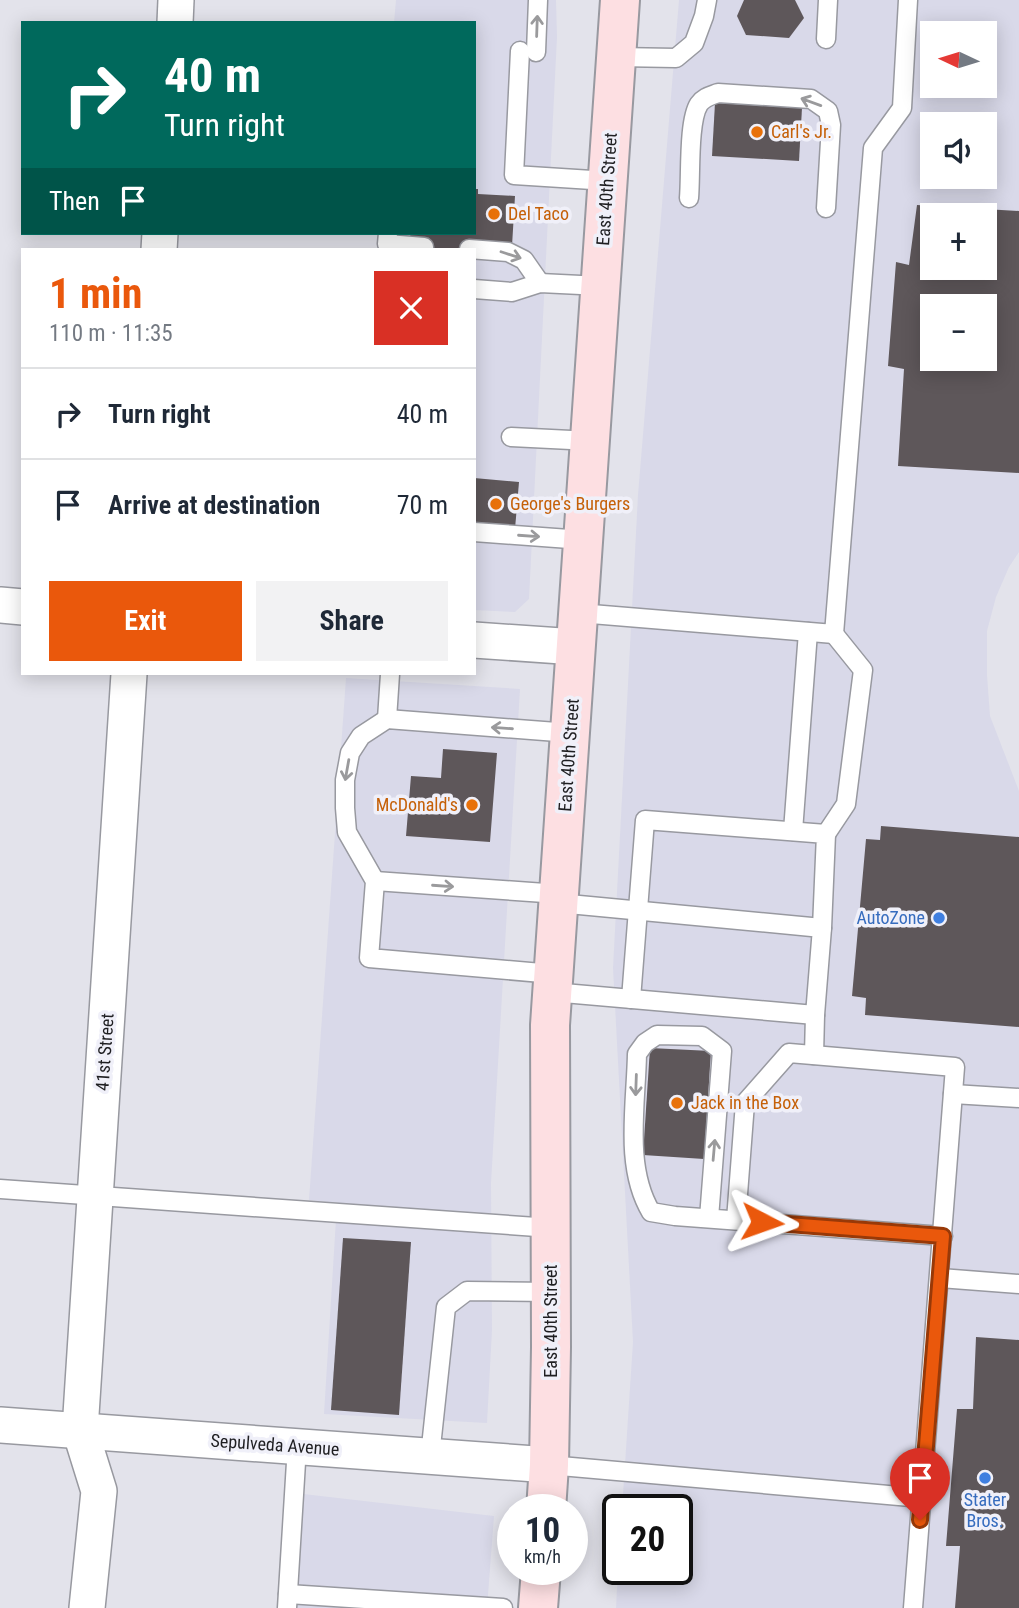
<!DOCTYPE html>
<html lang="en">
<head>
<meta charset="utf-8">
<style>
  :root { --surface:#fff; --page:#f2f2f3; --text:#1f2937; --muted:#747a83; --line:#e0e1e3; --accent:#ea580c }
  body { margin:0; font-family:"Roboto Condensed",sans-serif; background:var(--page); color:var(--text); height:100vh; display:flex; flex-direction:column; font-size:26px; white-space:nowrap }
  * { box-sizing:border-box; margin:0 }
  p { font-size:23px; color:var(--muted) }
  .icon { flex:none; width:38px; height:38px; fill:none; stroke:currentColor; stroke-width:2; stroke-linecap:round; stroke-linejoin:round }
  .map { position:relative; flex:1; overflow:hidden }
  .side { position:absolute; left:21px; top:248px; width:455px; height:427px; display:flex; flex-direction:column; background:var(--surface); border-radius:0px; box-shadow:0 4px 18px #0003 }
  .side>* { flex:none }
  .hud { position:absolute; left:21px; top:21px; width:455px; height:214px; border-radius:0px; box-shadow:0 4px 18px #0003; background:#00695c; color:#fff; overflow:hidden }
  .needle { width:46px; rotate:274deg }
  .tools { position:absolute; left:920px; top:21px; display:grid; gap:14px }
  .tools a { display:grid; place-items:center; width:77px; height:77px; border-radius:0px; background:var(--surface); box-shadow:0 4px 18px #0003; font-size:35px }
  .speed { position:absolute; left:497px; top:1494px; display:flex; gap:14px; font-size:35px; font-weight:700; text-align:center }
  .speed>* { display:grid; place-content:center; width:91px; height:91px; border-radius:50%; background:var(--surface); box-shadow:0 4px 18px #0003; line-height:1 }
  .speed small { font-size:18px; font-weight:400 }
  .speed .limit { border:4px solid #111; border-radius:10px; background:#fff; color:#111 }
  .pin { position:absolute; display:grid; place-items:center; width:60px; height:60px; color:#fff; margin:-72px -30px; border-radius:50% 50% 50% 0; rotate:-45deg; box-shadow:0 0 7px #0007 }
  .pin .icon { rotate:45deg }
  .me { position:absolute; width:77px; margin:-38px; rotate:94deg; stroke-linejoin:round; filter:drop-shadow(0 0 5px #0008) }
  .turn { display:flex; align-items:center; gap:24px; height:147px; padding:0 28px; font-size:32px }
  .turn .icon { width:91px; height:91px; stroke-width:2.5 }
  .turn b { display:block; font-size:49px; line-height:60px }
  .then { display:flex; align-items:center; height:66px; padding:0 28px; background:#0003; gap:14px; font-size:26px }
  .round { display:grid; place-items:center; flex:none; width:74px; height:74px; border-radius:0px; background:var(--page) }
  .overview { display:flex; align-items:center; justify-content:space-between; height:119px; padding:0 28px }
  h1 { font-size:42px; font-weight:700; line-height:52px; color:var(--accent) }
  .cta { display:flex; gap:14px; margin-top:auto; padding:14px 28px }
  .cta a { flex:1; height:80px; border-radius:0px; background:var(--accent); color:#fff; font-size:28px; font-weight:700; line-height:80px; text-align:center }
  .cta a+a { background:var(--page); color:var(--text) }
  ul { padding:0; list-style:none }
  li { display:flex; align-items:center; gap:21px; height:91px; padding:0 28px; border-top:2px solid var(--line) }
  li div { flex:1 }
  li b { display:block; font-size:26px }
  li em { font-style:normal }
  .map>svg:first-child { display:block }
  .built { fill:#d9d9e9; fill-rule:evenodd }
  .building { fill:#5e575a; fill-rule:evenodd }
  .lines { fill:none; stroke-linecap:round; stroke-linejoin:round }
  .lane-casing { stroke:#9899a0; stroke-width:21 }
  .street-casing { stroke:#9899a0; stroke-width:38 }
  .secondary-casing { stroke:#9899a0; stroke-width:42 }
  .lane { stroke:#fff; stroke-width:18 }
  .street { stroke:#fff; stroke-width:35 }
  .secondary { stroke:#fddfe2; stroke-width:38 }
  .oneway { stroke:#9a9a9c }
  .route-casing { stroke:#983908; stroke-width:18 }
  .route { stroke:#ea580c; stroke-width:12 }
  .food-dot { fill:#e8710a; stroke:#f0f0f9; stroke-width:2.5 }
  .shop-dot { fill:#3f7fe0; stroke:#f0f0f9; stroke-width:2.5 }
  .labels { text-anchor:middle; stroke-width:7; stroke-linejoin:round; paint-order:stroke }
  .food-label { font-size:18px; fill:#c56008; stroke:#f0f0f9; text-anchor:start }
  .street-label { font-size:18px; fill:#1f1f22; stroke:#f0f0f9 }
  .shop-label { font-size:18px; fill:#366cbe; stroke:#f0f0f9; text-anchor:end }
</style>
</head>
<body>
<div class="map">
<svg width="1019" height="1608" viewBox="0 0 1019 1608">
  <rect width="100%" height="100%" fill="#e3e3eb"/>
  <g class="built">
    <polygon points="396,0 556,0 557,37 529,599 515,612 474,610 474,250 380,250 381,233 474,233 474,23 394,23"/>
    <path d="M679,0H1019V552L1009,567L996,597L987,631V675L990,716L1019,791V1608H616L618,1570H677V1510H622L633,1342L613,968L638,495ZM933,33H985V86H933ZM933,124H985V177H933ZM933,215H985V268H933ZM933,306H985V359H933Z"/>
    <polygon points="346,678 520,689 491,1183 492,1330 487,1423 324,1414 337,1203 309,1200"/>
    <polygon points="286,1492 494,1516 487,1608 277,1608"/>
  </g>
  <g class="building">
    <polygon points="744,0 795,0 804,18 789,38 746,35 737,16"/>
    <polygon points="715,103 802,108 799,161 712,156"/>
    <polygon points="474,189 478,189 478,194 515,196 512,246 469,250 423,250 408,233 474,233"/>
    <path d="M917,205L1019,211V473L898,466L904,369L888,366L896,262L909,265ZM933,215H985V268H933ZM933,306H985V359H933Z"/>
    <polygon points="474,478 519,482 515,529 474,526"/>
    <polygon points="443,749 497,753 490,842 406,836 411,776 441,778"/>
    <polygon points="881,826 1019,837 1019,1027 865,1015 866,998 852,996 866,839 880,840"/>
    <polygon points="650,1048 711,1051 704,1159 643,1155"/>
    <polygon points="343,1238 411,1242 399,1415 331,1410"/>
    <polygon points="976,1337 1019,1340 1019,1608 955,1608 960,1546 946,1546 957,1409 973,1409"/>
  </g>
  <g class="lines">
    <defs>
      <g id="lane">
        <polyline points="826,39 828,0"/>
        <polyline points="520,51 514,175 608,181"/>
        <polyline points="536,52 538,0"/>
        <polyline points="617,57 676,58 694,43 704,16 707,0"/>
        <path d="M689,198C691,176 688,121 699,104C704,97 710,96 718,93L811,99L828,111L831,125L826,208"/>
        <polyline points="388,233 387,244 424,247"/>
        <polyline points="469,249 508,252 524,260 540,283"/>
        <polyline points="474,289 512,292 540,283 601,286"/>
        <polyline points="511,437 591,441"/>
        <polyline points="474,532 583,540"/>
        <polyline points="579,613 834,634 873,148 902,108 908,0"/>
        <polyline points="387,719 390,674"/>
        <polyline points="793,831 808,632"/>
        <polyline points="826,834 846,804 863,670 834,634"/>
        <polyline points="375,881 559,894"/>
        <polyline points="553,974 369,958 375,881 347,832 345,808 345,780 350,753 361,736 387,719 570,733"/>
        <polyline points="552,992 815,1015 822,928 558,903"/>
        <polyline points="631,999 645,820 826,834 822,928"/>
        <polyline points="814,1055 815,1015"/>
        <polyline points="953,1094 1019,1098"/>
        <polyline points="0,1189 551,1228"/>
        <path d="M709,1218L722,1051L702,1036L657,1035L645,1043L637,1054C636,1106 624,1167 651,1212L675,1216L943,1236"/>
        <polyline points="736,1220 745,1103 789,1053 955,1067 913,1608"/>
        <polyline points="940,1278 1019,1284"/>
        <polyline points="430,1456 446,1307 467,1291 551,1292"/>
        <polyline points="549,1465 922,1498"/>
        <polyline points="288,1594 503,1608"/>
        <polyline points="287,1608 297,1446"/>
      </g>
      <g id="street">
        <polyline points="175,23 176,0"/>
        <polyline points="159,250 160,233"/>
        <polyline points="0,605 23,607"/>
        <polyline points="474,640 576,647"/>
        <polyline points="0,1425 549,1465"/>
        <polyline points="87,1608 99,1491 80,1430 129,674"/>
      </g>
      <g id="secondary">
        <polyline points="546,1510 549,1465 551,1347 550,1025 620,0"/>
        <polyline points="538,1608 541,1570"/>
      </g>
    </defs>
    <use href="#lane" class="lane-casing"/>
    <use href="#street" class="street-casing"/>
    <use href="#secondary" class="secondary-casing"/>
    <use href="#lane" class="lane"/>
    <use href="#street" class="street"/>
    <use href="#secondary" class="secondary"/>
  </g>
  <defs><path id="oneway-shaft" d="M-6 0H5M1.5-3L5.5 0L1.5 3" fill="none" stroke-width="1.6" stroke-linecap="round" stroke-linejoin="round" transform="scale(1.75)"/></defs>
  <g class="oneway">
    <use href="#oneway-shaft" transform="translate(537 26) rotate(-88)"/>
    <use href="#oneway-shaft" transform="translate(811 102) rotate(-160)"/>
    <use href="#oneway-shaft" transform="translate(511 255) rotate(18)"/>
    <use href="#oneway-shaft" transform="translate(529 536) rotate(4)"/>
    <use href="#oneway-shaft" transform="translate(502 728) rotate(-176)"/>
    <use href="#oneway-shaft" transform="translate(347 770) rotate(100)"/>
    <use href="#oneway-shaft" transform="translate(443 886) rotate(4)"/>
    <use href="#oneway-shaft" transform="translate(636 1085) rotate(92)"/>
    <use href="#oneway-shaft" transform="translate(714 1150) rotate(-85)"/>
  </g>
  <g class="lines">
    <defs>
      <polyline id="route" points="762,1222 943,1236 920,1520"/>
    </defs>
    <use href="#route" class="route-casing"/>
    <use href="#route" class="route"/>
  </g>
  <g class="food-dot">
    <circle cx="757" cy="132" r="7"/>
    <circle cx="494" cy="214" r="7"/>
    <circle cx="496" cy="504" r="7"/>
    <circle cx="472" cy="805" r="7"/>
    <circle cx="677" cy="1103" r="7"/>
  </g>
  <g class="shop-dot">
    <circle cx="939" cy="918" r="7"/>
    <circle cx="985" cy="1478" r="7"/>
  </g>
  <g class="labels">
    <g class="food-label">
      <text x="771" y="138">Carl's Jr.</text>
      <text x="508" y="220">Del Taco</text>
      <text x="510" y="510">George's Burgers</text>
      <text x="458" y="811" text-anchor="end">McDonald's</text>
      <text x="691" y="1109">Jack in the Box</text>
    </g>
    <g class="street-label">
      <text transform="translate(607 189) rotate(-86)" y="6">East 40th Street</text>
      <text transform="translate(569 755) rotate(-86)" y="6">East 40th Street</text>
      <text transform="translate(105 1052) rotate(-86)" y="6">41st Street</text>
      <text transform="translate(551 1321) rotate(-90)" y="6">East 40th Street</text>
      <text transform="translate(275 1445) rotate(4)" y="6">Sepulveda Avenue</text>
    </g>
    <g class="shop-label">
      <text x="925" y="924">AutoZone</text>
      <text x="985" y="1506" text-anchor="middle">Stater<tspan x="985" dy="21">Bros.</tspan></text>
    </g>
  </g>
</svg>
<div class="tools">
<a><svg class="needle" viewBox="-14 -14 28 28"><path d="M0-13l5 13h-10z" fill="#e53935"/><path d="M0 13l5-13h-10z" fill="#747a83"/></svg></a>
<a><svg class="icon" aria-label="sound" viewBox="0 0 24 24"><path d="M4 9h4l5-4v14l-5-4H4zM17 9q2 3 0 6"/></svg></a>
<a>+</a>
<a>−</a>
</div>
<div class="speed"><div>10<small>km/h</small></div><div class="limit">20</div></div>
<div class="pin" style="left:920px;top:1520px;background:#d93025"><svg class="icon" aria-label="arrive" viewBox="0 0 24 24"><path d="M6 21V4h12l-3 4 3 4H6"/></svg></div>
<svg class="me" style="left:762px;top:1222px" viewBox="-20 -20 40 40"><path d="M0-17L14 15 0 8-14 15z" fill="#ea580c" stroke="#fff" stroke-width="4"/></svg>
<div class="hud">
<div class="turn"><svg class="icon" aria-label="right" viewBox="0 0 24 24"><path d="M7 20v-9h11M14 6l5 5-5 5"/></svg><div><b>40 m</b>Turn right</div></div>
<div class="then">Then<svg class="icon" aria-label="arrive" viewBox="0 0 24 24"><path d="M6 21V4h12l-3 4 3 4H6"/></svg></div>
</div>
<section class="side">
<div class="overview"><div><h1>1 min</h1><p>110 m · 11:35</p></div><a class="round" style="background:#d93025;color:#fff"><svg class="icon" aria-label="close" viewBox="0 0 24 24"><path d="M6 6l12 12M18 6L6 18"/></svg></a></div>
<ul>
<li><svg class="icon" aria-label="right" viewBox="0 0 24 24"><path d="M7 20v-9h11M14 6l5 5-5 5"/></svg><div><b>Turn right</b></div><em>40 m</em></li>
<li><svg class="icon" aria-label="arrive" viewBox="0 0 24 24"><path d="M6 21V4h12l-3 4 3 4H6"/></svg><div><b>Arrive at destination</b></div><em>70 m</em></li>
</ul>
<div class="cta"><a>Exit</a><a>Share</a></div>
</section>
</div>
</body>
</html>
